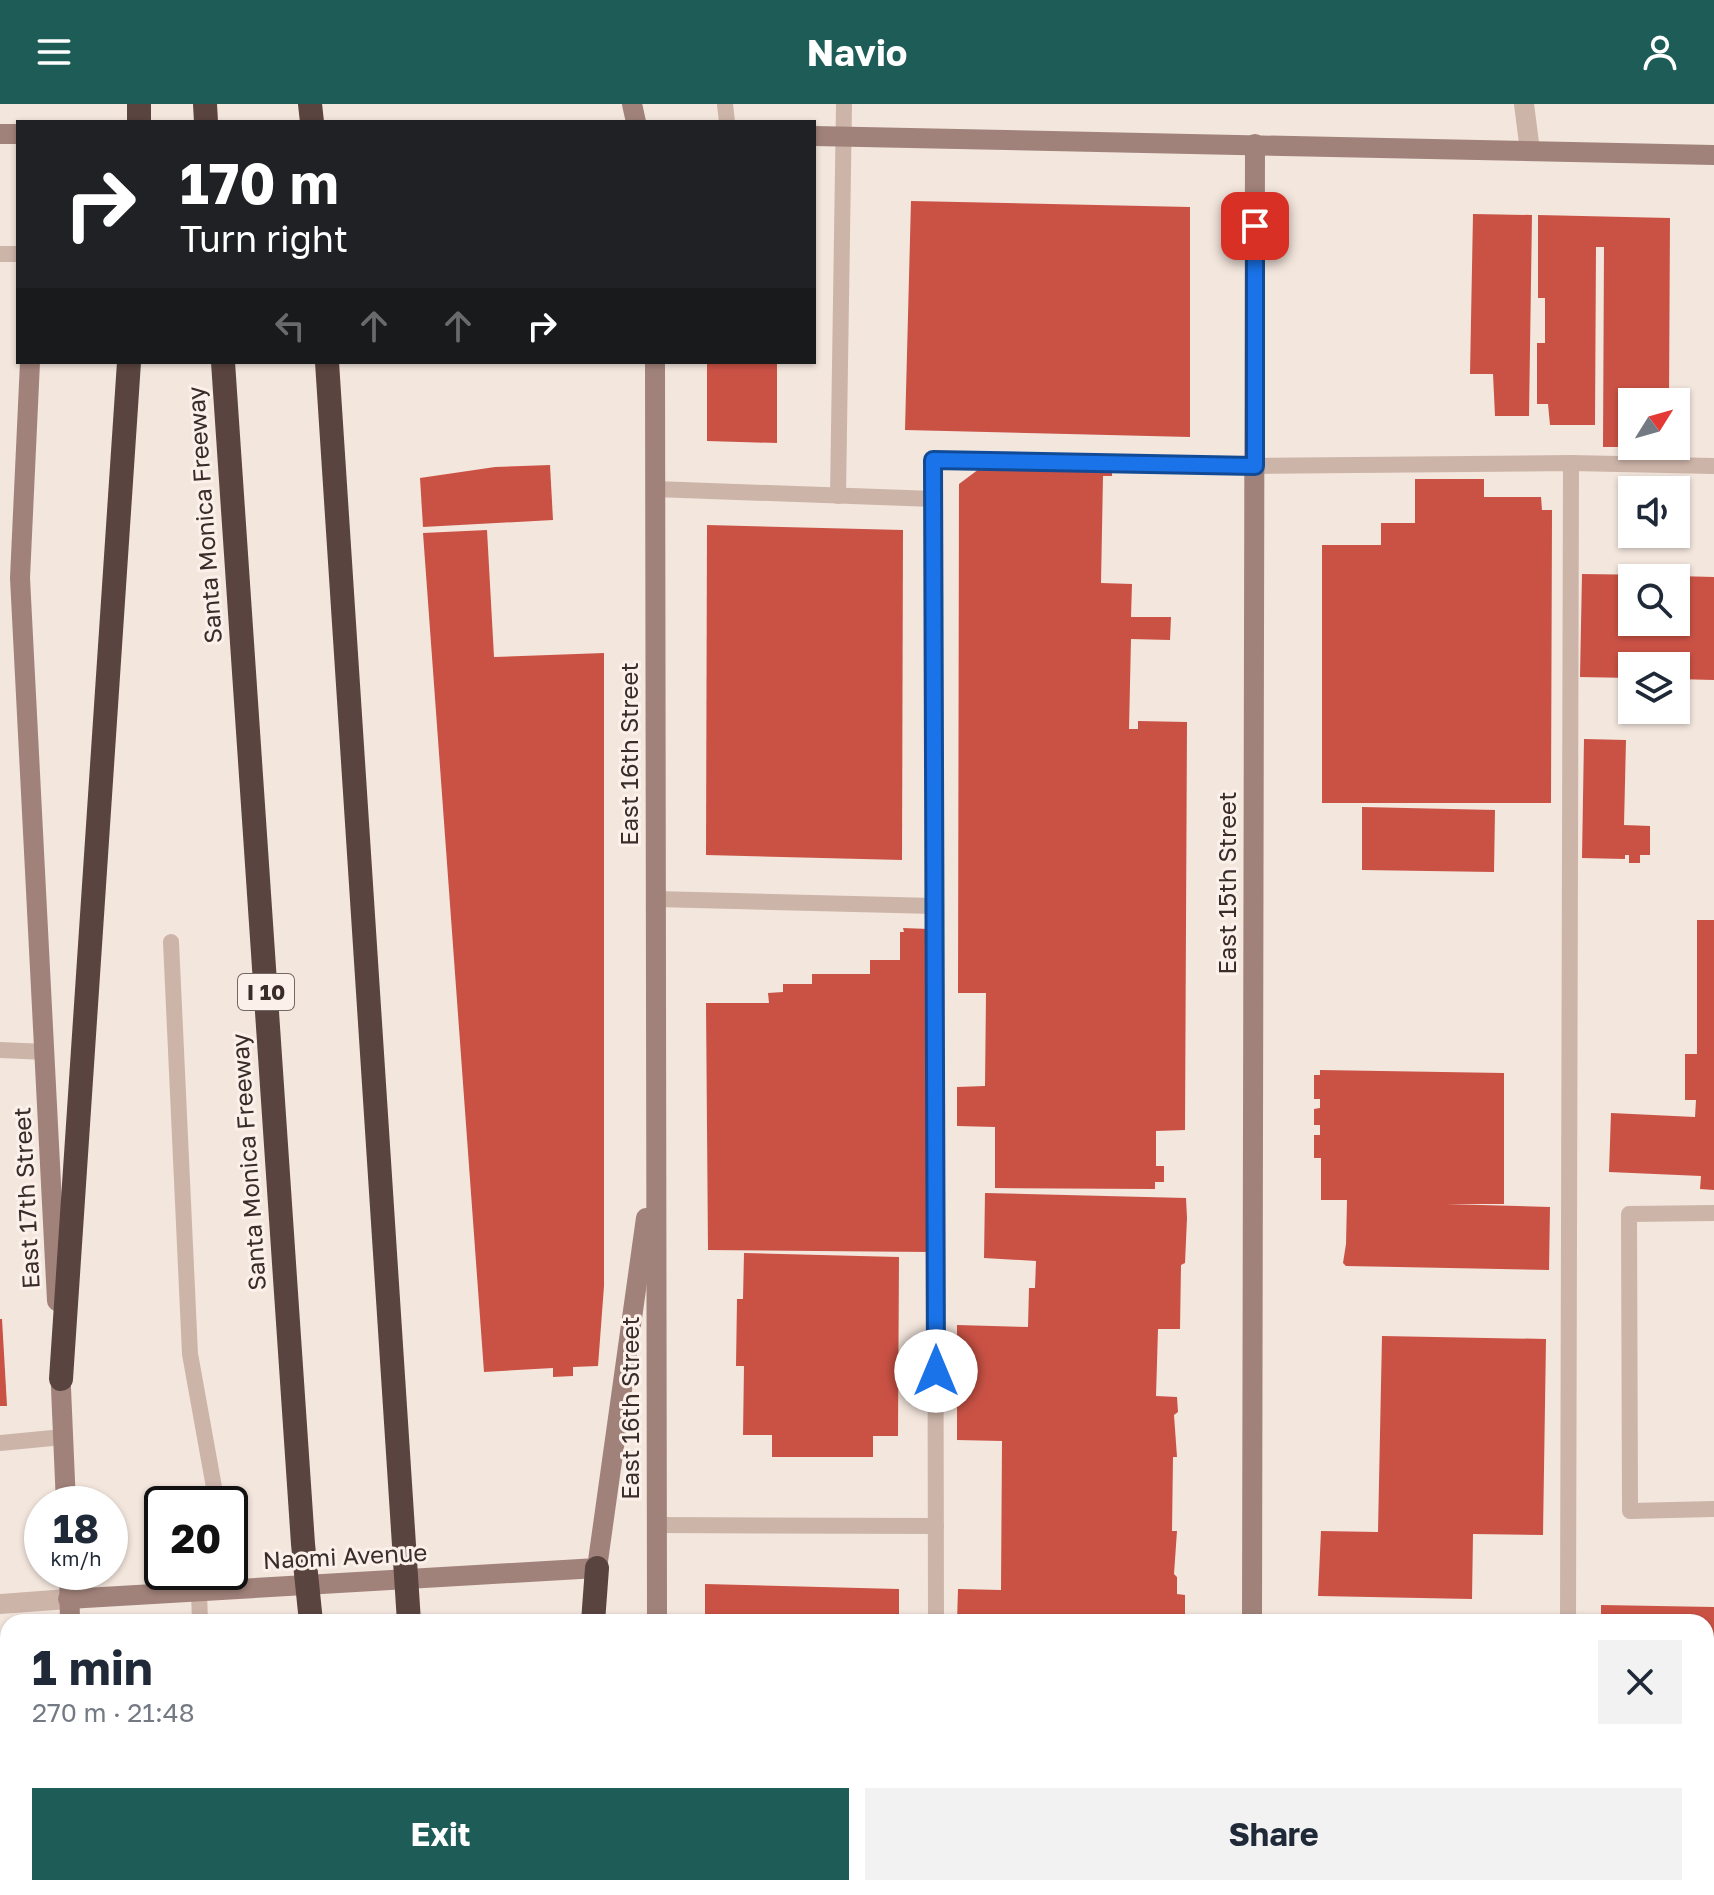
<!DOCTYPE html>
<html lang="en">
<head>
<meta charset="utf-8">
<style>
  :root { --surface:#fff; --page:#f2f2f3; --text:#1f2937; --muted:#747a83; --accent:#1d5c57 }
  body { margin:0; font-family:"Golos Text",sans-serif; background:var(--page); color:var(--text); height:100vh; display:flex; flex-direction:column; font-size:30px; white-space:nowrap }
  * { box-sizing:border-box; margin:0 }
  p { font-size:26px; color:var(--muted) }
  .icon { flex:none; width:44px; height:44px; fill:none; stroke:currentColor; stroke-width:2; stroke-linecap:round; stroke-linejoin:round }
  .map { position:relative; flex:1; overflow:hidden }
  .sheet { position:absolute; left:0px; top:1510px; width:1714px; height:282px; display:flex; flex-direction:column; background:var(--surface); border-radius:24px 24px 0 0; box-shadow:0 2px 6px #0004 }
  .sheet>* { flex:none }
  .top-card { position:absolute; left:16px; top:16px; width:800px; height:244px; border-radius:0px; box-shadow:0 2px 6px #0004; background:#202124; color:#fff; overflow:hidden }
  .needle { width:52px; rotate:53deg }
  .fabs { position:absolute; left:1618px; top:284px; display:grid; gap:16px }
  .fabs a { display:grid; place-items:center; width:72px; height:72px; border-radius:0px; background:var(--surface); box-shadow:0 2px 6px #0004; font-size:40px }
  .speed { position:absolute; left:24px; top:1382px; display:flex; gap:16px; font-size:40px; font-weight:700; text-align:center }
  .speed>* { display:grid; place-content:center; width:104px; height:104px; border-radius:50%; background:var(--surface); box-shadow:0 2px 6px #0004; line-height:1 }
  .speed small { font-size:20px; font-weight:400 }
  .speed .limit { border:4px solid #111; border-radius:12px; background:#fff; color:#111 }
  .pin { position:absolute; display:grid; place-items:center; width:68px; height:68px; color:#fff; margin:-34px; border-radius:16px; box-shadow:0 4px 12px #0006 }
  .me { position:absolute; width:88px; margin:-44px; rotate:0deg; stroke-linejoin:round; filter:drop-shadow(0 0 6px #0008) }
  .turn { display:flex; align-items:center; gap:28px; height:168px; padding:0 32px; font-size:36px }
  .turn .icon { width:104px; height:104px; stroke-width:2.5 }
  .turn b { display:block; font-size:56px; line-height:68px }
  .lanes { display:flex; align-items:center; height:76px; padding:0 32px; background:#0003; justify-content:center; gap:40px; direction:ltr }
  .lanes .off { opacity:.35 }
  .round { display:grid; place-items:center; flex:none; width:84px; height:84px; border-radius:0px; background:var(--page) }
  .summary { display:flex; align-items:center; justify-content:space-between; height:136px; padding:0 32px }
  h1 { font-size:48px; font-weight:700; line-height:60px }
  .button { display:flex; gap:16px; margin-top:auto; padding:16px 32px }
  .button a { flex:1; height:92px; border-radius:0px; background:var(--accent); color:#fff; font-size:32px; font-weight:700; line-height:92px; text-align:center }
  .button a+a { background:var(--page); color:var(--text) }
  header { display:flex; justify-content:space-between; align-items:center; height:104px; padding:0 32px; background:var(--accent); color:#fff; font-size:36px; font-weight:700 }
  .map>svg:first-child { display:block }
  .building { fill:#ca5245 }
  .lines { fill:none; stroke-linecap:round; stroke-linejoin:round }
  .lane { stroke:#ccb4a9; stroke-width:16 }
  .street { stroke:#ccb4a9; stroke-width:20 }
  .secondary { stroke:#a0827a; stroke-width:20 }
  .highway { stroke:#5a4440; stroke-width:24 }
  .highway-bridge { stroke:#5a4440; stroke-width:24 }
  .route-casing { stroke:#114b97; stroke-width:20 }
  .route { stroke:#1a73e8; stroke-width:14 }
  .labels { text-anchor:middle; stroke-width:6; stroke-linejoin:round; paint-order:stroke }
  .shield { fill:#fbf1ea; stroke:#736763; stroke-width:2 }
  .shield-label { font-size:22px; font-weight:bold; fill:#392c29 }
  .street-label { font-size:24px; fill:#392c29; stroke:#fbf1ea }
</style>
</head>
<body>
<header><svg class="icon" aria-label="menu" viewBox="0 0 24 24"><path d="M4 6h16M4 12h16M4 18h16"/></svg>Navio<svg class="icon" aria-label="person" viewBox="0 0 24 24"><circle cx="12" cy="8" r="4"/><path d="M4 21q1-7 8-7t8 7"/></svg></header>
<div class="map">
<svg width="1714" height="1791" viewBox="0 0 1714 1791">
  <rect width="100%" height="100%" fill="#f3e6dd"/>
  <g class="building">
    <polygon points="911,97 1190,103 1190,333 905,326"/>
    <polygon points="1473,110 1532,111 1529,312 1495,312 1493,270 1470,270"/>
    <polygon points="1538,111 1670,114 1669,298 1632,298 1632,343 1603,343 1604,143 1596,143 1595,321 1550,321 1548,300 1537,300 1537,239 1545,239 1545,194 1538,194"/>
    <polygon points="707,258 777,258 777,339 707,337"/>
    <polygon points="550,361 553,416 423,423 420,374 495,363"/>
    <polygon points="983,362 1112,365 1112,372 1103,372 1101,479 1132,480 1131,513 1171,513 1170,536 1131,535 1129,625 1138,625 1138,617 1187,618 1185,1026 1156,1027 1156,1062 1164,1062 1164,1078 1155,1078 1155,1085 995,1084 995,1023 957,1022 957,983 985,982 986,889 958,889 959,380"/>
    <polygon points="1415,375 1484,375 1484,393 1541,393 1542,406 1552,406 1551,699 1322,699 1322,441 1381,441 1381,419 1415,419"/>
    <polygon points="707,421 903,426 902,756 706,751"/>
    <polygon points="487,426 494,553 604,549 604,1182 598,1262 573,1263 573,1272 553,1273 553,1264 484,1268 423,429"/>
    <polygon points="1582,470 1655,471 1655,474 1632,474 1632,518 1676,518 1676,472 1714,473 1714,576 1676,575 1676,562 1632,562 1632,574 1580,573"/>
    <polygon points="1584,635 1626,636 1624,721 1650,722 1650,751 1640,751 1640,759 1629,759 1629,751 1625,751 1625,755 1582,754"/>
    <polygon points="1362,703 1495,706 1494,768 1362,766"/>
    <polygon points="1697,816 1714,816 1714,1086 1700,1085 1701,1072 1609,1068 1611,1009 1695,1013 1696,996 1685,996 1685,950 1697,950"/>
    <polygon points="903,824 929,825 929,1148 708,1146 706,899 769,899 768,889 783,888 783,880 812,880 812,870 870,870 870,856 900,856 900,828 904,828"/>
    <polygon points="1320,966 1504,969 1504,1100 1446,1100 1550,1103 1549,1166 1346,1162 1343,1159 1346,1140 1347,1096 1321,1096 1321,1054 1314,1054 1314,1031 1320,1031 1320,1021 1314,1021 1314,1005 1320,1004 1320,995 1314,995 1314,971 1320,971"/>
    <polygon points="985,1089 1186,1094 1187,1114 1185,1159 1181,1161 1180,1225 1158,1225 1156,1292 1177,1293 1178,1308 1174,1311 1177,1353 1173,1353 1172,1427 1177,1427 1174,1470 1177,1473 1177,1490 1185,1491 1185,1518 957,1518 958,1485 1001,1486 1002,1337 957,1336 957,1221 1028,1223 1029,1184 1035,1184 1036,1157 984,1154"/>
    <polygon points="744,1149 899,1153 898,1332 873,1332 873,1353 772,1353 772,1331 743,1331 744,1262 736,1262 737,1195 743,1195"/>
    <polygon points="0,1215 2,1215 7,1302 0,1302"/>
    <polygon points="1382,1232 1546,1235 1543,1431 1473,1430 1472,1495 1318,1492 1321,1427 1378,1428"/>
    <polygon points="705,1480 899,1485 899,1518 705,1518"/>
    <polygon points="1601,1501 1714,1503 1714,1702 1706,1702 1706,1518 1601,1518"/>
    <polygon points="0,1626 8,1626 8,1784 32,1784 32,1791 0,1791"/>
    <rect x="706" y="1784" width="192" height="7"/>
    <rect x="967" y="1784" width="216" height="7"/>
    <rect x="1346" y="1784" width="157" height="7"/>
  </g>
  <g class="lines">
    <g class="lane">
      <polyline points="725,0 727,18"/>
      <polyline points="0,150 18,150"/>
      <polyline points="655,385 934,395 936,1518"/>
      <polyline points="838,392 844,0"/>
      <polyline points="934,395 933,356 1255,362 1571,359 1714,362"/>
      <polyline points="656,795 935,802"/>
      <polyline points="171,838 190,1250 217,1400"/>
      <polyline points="0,946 46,948"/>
      <polyline points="1714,1109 1629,1110 1630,1407 1714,1405"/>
      <polyline points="0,1339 63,1333"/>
      <polyline points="657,1421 936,1422"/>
      <polyline points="227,1468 228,1486"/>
      <polyline points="199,1488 200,1518"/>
      <polyline points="1568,1518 1571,359"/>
      <polyline points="236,1784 237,1791"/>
      <polyline points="936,1784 936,1791"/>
      <polyline points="1567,1791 1567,1784"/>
    </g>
    <g class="street">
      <polyline points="1524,0 1530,47"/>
      <polyline points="0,1500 68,1495"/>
    </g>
    <g class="secondary">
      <polyline points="632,0 636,18"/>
      <polyline points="0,30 18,30"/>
      <polyline points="814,32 1714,51"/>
      <polyline points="30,258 20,474 57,1197"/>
      <polyline points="655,258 657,1518"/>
      <polyline points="60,1261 66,1400"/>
      <polyline points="69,1468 70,1518"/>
      <polyline points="68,1495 597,1464 646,1114"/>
      <polyline points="1252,1518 1255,40"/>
      <polyline points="102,1784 103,1791"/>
      <polyline points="658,1784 658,1791"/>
      <polyline points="1249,1791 1249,1784"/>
    </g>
    <g class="highway">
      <polyline points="205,0 206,18"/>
      <polyline points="310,0 312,18"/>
      <polyline points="139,18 139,0"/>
      <polyline points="61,1275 129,258"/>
      <polyline points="593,1518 597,1464"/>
      <polyline points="138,1784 141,1791"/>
      <polyline points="344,1784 345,1791"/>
      <polyline points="441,1784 442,1791"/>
      <polyline points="591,1784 591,1791"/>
    </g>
    <g class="highway-bridge">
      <polyline points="223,258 303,1440 311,1518"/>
      <polyline points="327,258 409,1518"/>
    </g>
  </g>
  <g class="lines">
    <defs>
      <polyline id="route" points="936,1267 933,356 1255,362 1255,122"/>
    </defs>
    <use href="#route" class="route-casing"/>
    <use href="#route" class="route"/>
  </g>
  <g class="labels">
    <rect class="shield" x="238" y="870" width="56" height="36" rx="6"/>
    <g class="shield-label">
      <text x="266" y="896">I 10</text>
    </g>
    <g class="street-label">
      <text transform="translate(205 411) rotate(-94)" y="8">Santa Monica Freeway</text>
      <text transform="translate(630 650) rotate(-90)" y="8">East 16th Street</text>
      <text transform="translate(1228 779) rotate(-90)" y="8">East 15th Street</text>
      <text transform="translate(249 1058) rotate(-94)" y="8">Santa Monica Freeway</text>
      <text transform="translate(27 1094) rotate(-93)" y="8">East 17th Street</text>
      <text transform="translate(631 1304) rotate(-90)" y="8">East 16th Street</text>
      <text transform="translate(345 1453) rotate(-3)" y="8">Naomi Avenue</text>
    </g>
  </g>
</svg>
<div class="fabs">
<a><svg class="needle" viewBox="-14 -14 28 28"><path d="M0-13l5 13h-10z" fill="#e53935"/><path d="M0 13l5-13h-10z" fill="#747a83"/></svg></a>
<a><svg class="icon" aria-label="sound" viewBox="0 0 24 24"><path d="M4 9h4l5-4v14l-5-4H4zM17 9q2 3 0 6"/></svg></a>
<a><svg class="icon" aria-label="search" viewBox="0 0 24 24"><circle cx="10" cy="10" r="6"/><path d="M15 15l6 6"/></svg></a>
<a><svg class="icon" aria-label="layers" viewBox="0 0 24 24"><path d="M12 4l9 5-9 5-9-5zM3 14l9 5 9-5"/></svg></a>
</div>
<div class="speed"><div>18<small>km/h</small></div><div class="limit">20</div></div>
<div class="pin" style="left:1255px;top:122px;background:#d93025"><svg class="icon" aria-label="arrive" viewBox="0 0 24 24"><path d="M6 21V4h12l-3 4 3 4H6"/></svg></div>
<svg class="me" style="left:936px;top:1267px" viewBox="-20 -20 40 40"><circle r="19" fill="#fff"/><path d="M0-13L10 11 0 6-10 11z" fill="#1a73e8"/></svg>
<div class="top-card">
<div class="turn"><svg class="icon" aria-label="right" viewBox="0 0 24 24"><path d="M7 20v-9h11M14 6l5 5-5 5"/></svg><div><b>170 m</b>Turn right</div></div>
<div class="lanes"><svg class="icon off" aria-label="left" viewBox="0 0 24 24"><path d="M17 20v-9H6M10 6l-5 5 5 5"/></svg><svg class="icon off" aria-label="ahead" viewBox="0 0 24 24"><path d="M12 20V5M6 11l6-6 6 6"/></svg><svg class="icon off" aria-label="ahead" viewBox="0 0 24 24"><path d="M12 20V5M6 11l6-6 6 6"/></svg><svg class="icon" aria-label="right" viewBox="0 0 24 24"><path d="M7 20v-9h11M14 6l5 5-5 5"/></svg></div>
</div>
<section class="sheet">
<div class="summary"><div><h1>1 min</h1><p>270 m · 21:48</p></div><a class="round"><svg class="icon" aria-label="close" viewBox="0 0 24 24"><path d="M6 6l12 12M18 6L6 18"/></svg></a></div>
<div class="button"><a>Exit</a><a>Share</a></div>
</section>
</div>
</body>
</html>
